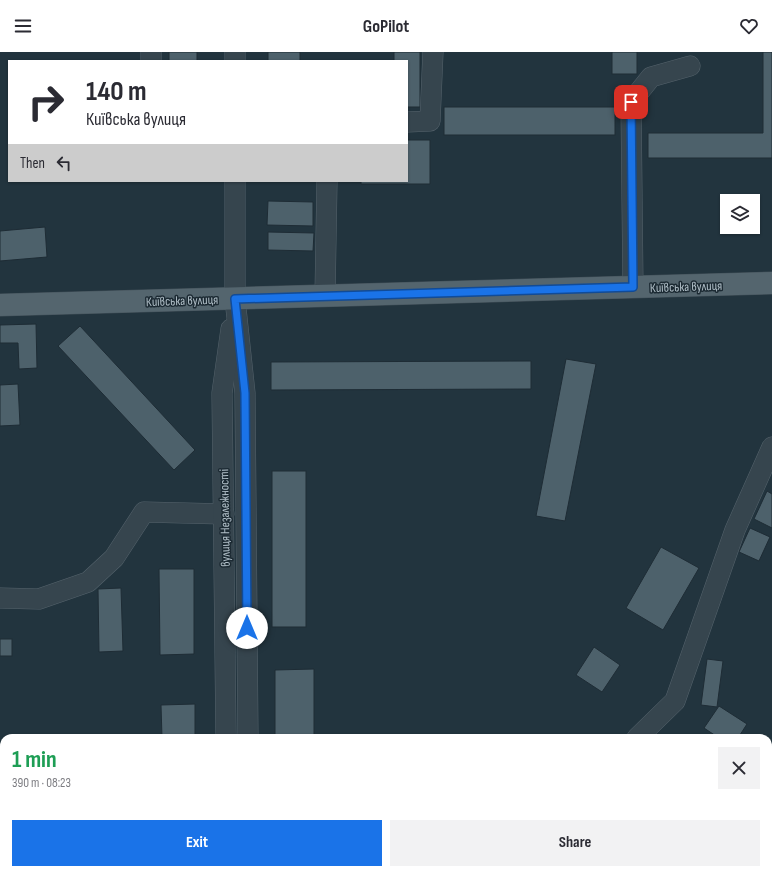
<!DOCTYPE html>
<html lang="en">
<head>
<meta charset="utf-8">
<style>
  :root { --surface:#fff; --page:#f2f2f3; --text:#2b2b33; --muted:#7c7c81; --accent:#1a73e8 }
  body { margin:0; font-family:"Sofia Sans Condensed",sans-serif; background:var(--page); color:var(--text); height:100vh; display:flex; flex-direction:column; font-size:15px; white-space:nowrap }
  * { box-sizing:border-box; margin:0 }
  p { font-size:13px; color:var(--muted) }
  .icon { flex:none; width:22px; height:22px; fill:none; stroke:currentColor; stroke-width:2; stroke-linecap:round; stroke-linejoin:round }
  .map { position:relative; flex:1; overflow:hidden }
  .side { position:absolute; left:0px; top:682px; width:772px; height:140px; display:flex; flex-direction:column; background:var(--surface); border-radius:12px 12px 0 0; box-shadow:0 1px 3px #0004 }
  .side>* { flex:none }
  .hud { position:absolute; left:8px; top:8px; width:400px; height:122px; border-radius:0px; box-shadow:0 1px 3px #0004; background:#fff; color:var(--text); overflow:hidden }
  .fabs { position:absolute; left:720px; top:142px; display:grid; gap:8px }
  .fabs a { display:grid; place-items:center; width:40px; height:40px; border-radius:0px; background:var(--surface); box-shadow:0 1px 3px #0004; font-size:20px }
  .pin { position:absolute; display:grid; place-items:center; width:34px; height:34px; color:#fff; margin:-17px; border-radius:8px; box-shadow:0 2px 6px #0006 }
  .me { position:absolute; width:44px; margin:-22px; rotate:0deg; stroke-linejoin:round; filter:drop-shadow(0 0 3px #0008) }
  .turn { display:flex; align-items:center; gap:14px; height:84px; padding:0 12px; font-size:18px }
  .turn .icon { width:52px; height:52px; stroke-width:2.5 }
  .turn b { display:block; font-size:28px; line-height:34px }
  .then { display:flex; align-items:center; height:38px; padding:0 12px; background:#0003; gap:8px; font-size:15px }
  .round { display:grid; place-items:center; flex:none; width:42px; height:42px; border-radius:0px; background:var(--page) }
  .headline { display:flex; align-items:center; justify-content:space-between; height:68px; padding:0 12px }
  h1 { font-size:24px; font-weight:700; line-height:30px; color:#1e9e55 }
  .cta { display:flex; gap:8px; margin-top:auto; padding:8px 12px }
  .cta a { flex:1; height:46px; border-radius:0px; background:var(--accent); color:#fff; font-size:16px; font-weight:700; line-height:46px; text-align:center }
  .cta a+a { background:var(--page); color:var(--text) }
  header { display:flex; justify-content:space-between; align-items:center; height:52px; padding:0 12px; background:var(--surface); font-size:18px; font-weight:700 }
  .map>svg:first-child { display:block }
  .building { fill:#4d616b; stroke:#1e2c35 }
  .lines { fill:none; stroke-linecap:round; stroke-linejoin:round }
  .minor-casing { stroke:#55636c; stroke-width:21 }
  .major-casing { stroke:#43515a; stroke-width:23 }
  .minor { stroke:#36454e; stroke-width:20 }
  .major { stroke:#54656e; stroke-width:22 }
  .route-casing { stroke:#114b97; stroke-width:10 }
  .route { stroke:#1a73e8; stroke-width:7 }
  .labels { text-anchor:middle; stroke-width:3; stroke-linejoin:round; paint-order:stroke }
  .street-label { font-size:13px; fill:#b2c0c9; stroke:#1c2a33 }
</style>
</head>
<body>
<header><svg class="icon" aria-label="menu" viewBox="0 0 24 24"><path d="M4 6h16M4 12h16M4 18h16"/></svg>GoPilot<svg class="icon" aria-label="heart" viewBox="0 0 24 24"><path d="M12 20l-8-8c-3-5 5-10 8-4 3-6 11-1 8 4z"/></svg></header>
<div class="map">
<svg width="772" height="822" viewBox="0 0 772 822">
  <rect width="100%" height="100%" fill="#22343e"/>
  <g class="building">
    <rect x="169" y="0" width="28" height="9"/>
    <rect x="268" y="0" width="32" height="9"/>
    <polygon points="394,0 420,0 420,55 407,55 407,9 394,9"/>
    <rect x="612" y="0" width="25" height="22"/>
    <polygon points="763,0 772,0 772,106 648,106 648,81 763,81"/>
    <rect x="444" y="55" width="171" height="28"/>
    <polygon points="407,88 430,88 430,132 361,132 361,129 407,129"/>
    <polygon points="268,149 313,150 313,174 267,173"/>
    <polygon points="45,175 47,205 0,209 0,179"/>
    <polygon points="268,180 314,181 313,199 268,198"/>
    <polygon points="36,272 37,316 19,317 18,291 0,291 0,273"/>
    <polygon points="80,274 195,398 174,418 58,294"/>
    <polygon points="566,307 596,312 565,469 536,464"/>
    <polygon points="531,309 531,337 271,338 271,310"/>
    <polygon points="18,332 20,373 0,374 0,333"/>
    <rect x="272" y="419" width="34" height="156"/>
    <polygon points="767,439 772,442 772,476 754,467"/>
    <polygon points="750,476 770,485 759,509 739,500"/>
    <polygon points="661,495 699,516 663,578 626,556"/>
    <polygon points="159,517 194,517 194,602 160,603"/>
    <polygon points="121,536 123,599 99,600 98,537"/>
    <rect x="0" y="587" width="12" height="17"/>
    <polygon points="594,595 620,613 602,640 576,623"/>
    <polygon points="707,607 723,609 717,655 701,653"/>
    <polygon points="314,617 314,686 275,686 275,618"/>
    <polygon points="195,652 195,686 162,686 161,653"/>
    <polygon points="719,654 747,672 738,686 719,686 704,676"/>
    <rect x="90" y="818" width="63" height="4"/>
  </g>
  <g class="lines">
    <defs>
      <g id="minor">
        <polyline points="151,9 151,0"/>
        <polyline points="235,9 235,0"/>
        <polyline points="407,70 430,69 433,0"/>
        <polyline points="235,129 235,247 245,341 248,686"/>
        <polyline points="633,235 631,50 651,25 690,14"/>
        <polyline points="325,244 327,129"/>
        <polyline points="0,546 39,547 88,530 114,506 144,460 224,462"/>
        <polyline points="226,686 222,341 231,277"/>
        <polyline points="637,686 675,649 735,478 772,395"/>
        <polyline points="0,787 4,787"/>
        <polyline points="186,818 189,822"/>
        <polyline points="241,818 242,822"/>
        <polyline points="496,822 500,818"/>
      </g>
      <polyline id="major" points="0,253 772,231"/>
    </defs>
    <use href="#minor" class="minor-casing"/>
    <use href="#major" class="major-casing"/>
    <use href="#minor" class="minor"/>
    <use href="#major" class="major"/>
  </g>
  <g class="lines">
    <defs>
      <polyline id="route" points="247,576 245,341 235,247 633,235 631,50"/>
    </defs>
    <use href="#route" class="route-casing"/>
    <use href="#route" class="route"/>
  </g>
  <g class="labels">
    <g class="street-label">
      <text transform="translate(686 234) rotate(-2)" y="5">Київська вулиця</text>
      <text transform="translate(182 248) rotate(-2)" y="5">Київська вулиця</text>
      <text transform="translate(224 466) rotate(-91)" y="5">вулиця Незалежності</text>
    </g>
  </g>
</svg>
<div class="fabs">
<a><svg class="icon" aria-label="layers" viewBox="0 0 24 24"><path d="M12 4l9 5-9 5-9-5zM3 14l9 5 9-5"/></svg></a>
</div>
<div class="pin" style="left:631px;top:50px;background:#d93025"><svg class="icon" aria-label="arrive" viewBox="0 0 24 24"><path d="M6 21V4h12l-3 4 3 4H6"/></svg></div>
<svg class="me" style="left:247px;top:576px" viewBox="-20 -20 40 40"><circle r="19" fill="#fff"/><path d="M0-13L10 11 0 6-10 11z" fill="#1a73e8"/></svg>
<div class="hud">
<div class="turn"><svg class="icon" aria-label="right" viewBox="0 0 24 24"><path d="M7 20v-9h11M14 6l5 5-5 5"/></svg><div><b>140 m</b>Київська вулиця</div></div>
<div class="then">Then<svg class="icon" aria-label="left" viewBox="0 0 24 24"><path d="M17 20v-9H6M10 6l-5 5 5 5"/></svg></div>
</div>
<section class="side">
<div class="headline"><div><h1>1 min</h1><p>390 m · 08:23</p></div><a class="round"><svg class="icon" aria-label="close" viewBox="0 0 24 24"><path d="M6 6l12 12M18 6L6 18"/></svg></a></div>
<div class="cta"><a>Exit</a><a>Share</a></div>
</section>
</div>
</body>
</html>
